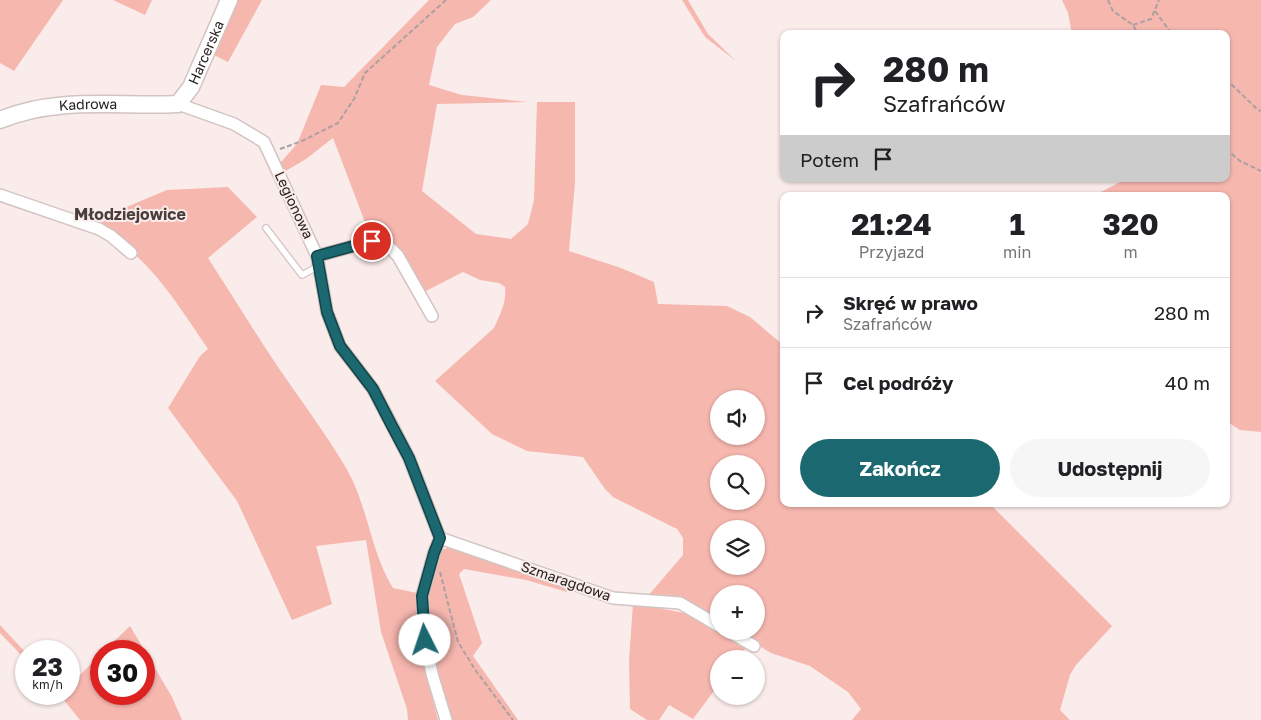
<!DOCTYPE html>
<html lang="pl">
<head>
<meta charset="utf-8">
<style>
  :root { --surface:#fff; --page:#f6f6f6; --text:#202124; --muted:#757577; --line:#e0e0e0; --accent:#1c6871 }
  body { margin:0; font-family:"Golos Text",sans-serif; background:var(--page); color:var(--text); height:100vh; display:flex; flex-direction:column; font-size:19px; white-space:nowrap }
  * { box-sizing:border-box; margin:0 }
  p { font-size:16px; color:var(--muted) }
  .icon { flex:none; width:28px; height:28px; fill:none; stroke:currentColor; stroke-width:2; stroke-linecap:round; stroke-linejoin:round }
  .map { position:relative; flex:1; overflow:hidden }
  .sheet { position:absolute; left:780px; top:192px; width:450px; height:315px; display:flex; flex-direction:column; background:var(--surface); border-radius:10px; box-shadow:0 1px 4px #0004 }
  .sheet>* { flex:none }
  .banner { position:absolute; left:780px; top:30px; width:450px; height:152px; border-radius:10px; box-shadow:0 1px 4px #0004; background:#fff; color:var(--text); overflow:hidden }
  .fabs { position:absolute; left:710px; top:390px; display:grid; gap:10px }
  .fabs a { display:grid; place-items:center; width:55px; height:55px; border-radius:50%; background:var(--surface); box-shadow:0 1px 4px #0004; font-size:25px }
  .speed { position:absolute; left:15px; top:640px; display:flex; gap:10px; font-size:25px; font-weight:700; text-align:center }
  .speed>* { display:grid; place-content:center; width:65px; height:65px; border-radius:50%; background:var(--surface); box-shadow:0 1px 4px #0004; line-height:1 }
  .speed small { font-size:12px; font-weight:400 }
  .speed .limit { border:8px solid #d22; background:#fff; color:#111 }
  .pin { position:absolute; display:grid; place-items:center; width:42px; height:42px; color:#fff; margin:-21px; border:2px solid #fff; border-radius:50%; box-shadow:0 1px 5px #0007 }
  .me { position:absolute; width:55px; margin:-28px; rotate:356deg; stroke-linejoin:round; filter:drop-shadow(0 0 4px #0008) }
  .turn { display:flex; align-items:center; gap:18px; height:105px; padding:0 20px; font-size:22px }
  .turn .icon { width:65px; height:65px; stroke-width:2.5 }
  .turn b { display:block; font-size:35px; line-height:42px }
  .then { display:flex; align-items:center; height:48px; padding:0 20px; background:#0003; gap:10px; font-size:19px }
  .eta { display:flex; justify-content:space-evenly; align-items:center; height:85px; text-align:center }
  .eta b { font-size:30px; font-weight:700; line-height:35px }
  .button { display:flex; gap:10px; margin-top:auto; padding:10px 20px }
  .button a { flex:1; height:58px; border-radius:30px; background:var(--accent); color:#fff; font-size:20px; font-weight:700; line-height:58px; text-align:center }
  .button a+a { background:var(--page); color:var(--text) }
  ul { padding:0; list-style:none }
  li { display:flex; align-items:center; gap:15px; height:70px; padding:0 20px; border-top:1px solid var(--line) }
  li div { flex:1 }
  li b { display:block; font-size:19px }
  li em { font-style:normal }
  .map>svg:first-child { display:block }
  .green { fill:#f6b7af; fill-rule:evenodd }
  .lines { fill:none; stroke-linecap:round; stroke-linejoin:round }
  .lane-casing { stroke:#d2c4c2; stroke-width:8 }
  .street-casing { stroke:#d2c4c2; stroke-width:14 }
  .secondary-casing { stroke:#d2c4c2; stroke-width:19 }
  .path { stroke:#aca1a0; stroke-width:2; stroke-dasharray:5 2.5; stroke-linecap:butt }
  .lane { stroke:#fff; stroke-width:5.5 }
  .street { stroke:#fff; stroke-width:11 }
  .secondary { stroke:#fff; stroke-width:16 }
  .route-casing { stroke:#124449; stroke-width:12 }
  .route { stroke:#1c6871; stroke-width:9 }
  .labels { text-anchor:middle; stroke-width:4; stroke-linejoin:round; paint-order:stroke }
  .street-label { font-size:14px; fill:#262120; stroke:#faecea }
  .quarter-label { font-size:16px; font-weight:bold; fill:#493e3c; stroke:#faecea }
</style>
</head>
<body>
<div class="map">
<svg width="1261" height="720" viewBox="0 0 1261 720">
  <rect width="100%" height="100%" fill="#faecea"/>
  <g class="green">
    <polygon points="0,0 63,0 14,71 0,63"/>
    <polygon points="113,0 152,0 145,15"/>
    <polygon points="238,0 262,0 228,62 214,55"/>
    <path d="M429,0H491L473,17L455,24L437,47L429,85L462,95L528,102L437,104L422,191L476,234L511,239L528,224L534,200L537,102H575V183L569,251L621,268L654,282L658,304L727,306L750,317L782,344L784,346V504H990L1112,626L1076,665L1070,675L1060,710L1070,720H852L861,709L848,692L810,666L771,653L735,631H756V594H719V621L647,597L683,555V538L677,529L613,497L605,489L583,457L527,451L492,434L435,381L494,328C500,315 507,301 505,287L499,283L480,280L463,272L424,292L397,251L386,239L371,238L333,138L306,159L284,172L280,163L297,144L321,85L344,87ZM719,399H756V436H719ZM719,464H756V501H719ZM719,529H756V566H719Z"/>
    <polygon points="682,0 688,0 708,34 736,61 705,37"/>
    <polygon points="1062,0 1261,0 1261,432 1240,430 1226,421 1226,196 1093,196 1126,179 1226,179 1226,34 1072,34 1068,13"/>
    <path d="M228,187L257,217L208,258C232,295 255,333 280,370C302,402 326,434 346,468C368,505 370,551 393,588L417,593L421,653L438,720H408L407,709L381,632L366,540L316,546L332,604L292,620L237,501L168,408L200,356L208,349C183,312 160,275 126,246C118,238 107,232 98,225L124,208L167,190Z"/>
    <polygon points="450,547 569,586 567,592 526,580 464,569 459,574 482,643 473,656 518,720 449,720 435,672 425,608 431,570 441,550"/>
    <polygon points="633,603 689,614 747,646 738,659 719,659 719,684 693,719 669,705 659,720 647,720 630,709 629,661"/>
    <polygon points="0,625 26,653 26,660 0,633"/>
    <polygon points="130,626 172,697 182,720 80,720 59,694 69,694 69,686 101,654 101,694 144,694 144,651 104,651"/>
  </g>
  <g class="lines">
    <defs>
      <polyline id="lane" points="266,228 302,275 319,266"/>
      <g id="street">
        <polyline points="178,104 234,124 264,142 317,256 327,312 340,346 373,389 409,458 440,538 434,553 422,596 425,640 432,674 446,720"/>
        <polyline points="0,195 99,229 111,236 131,253"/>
        <polyline points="317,256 372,241 388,246 398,256 432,316"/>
        <polyline points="440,538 613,598 680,603 719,626"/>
        <polyline points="728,631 754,646"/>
      </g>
      <g id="secondary">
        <path id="s1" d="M0,120C57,96 118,107 178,104L191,87L229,0"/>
      </g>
    </defs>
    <use href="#lane" class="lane-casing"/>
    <use href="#street" class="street-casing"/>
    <use href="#secondary" class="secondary-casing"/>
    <g class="path">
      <polyline points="1108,0 1113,11 1133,25 1138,34"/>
      <polyline points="1155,11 1172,34"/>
      <polyline points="1133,25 1151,19 1159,0"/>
      <polyline points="1226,79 1258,110 1261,111"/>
      <polyline points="280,149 302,141 338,123 354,99 365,73 446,0"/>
      <polyline points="1226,149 1240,161 1261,171"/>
      <polyline points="440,572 458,642 476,671 513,720"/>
    </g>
    <use href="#lane" class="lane"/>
    <use href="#street" class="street"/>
    <use href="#secondary" class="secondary"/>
  </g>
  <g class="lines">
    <defs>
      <polyline id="route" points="372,241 317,256 327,312 340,346 373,389 391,424 409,458 440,538 434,553 422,596 425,640"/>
    </defs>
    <use href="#route" class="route-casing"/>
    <use href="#route" class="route"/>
  </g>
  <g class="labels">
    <g class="street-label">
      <text dy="5" stroke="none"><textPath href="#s1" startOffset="239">Harcerska</textPath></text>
      <text dy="5" stroke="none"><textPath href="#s1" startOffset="90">Kadrowa</textPath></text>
      <text transform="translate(294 205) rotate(65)" y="5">Legionowa</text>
      <text transform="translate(566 581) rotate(19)" y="5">Szmaragdowa</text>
    </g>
    <g class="quarter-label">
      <text x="130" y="220">Młodziejowice</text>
    </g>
  </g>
</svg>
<div class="fabs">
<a><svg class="icon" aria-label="sound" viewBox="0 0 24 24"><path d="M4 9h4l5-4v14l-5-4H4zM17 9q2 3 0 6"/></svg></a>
<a><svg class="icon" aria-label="search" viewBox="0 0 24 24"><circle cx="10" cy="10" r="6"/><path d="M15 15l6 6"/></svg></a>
<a><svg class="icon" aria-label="layers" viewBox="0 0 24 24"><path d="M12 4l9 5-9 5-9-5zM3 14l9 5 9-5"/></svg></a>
<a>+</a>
<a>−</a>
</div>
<div class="speed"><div>23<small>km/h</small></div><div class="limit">30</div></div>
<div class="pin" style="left:372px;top:241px;background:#d93025"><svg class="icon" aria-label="arrive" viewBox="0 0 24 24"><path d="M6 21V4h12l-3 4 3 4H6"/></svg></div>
<svg class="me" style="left:425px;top:640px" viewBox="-20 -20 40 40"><circle r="19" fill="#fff"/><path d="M0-13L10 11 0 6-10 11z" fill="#1c6871"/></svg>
<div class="banner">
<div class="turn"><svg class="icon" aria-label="right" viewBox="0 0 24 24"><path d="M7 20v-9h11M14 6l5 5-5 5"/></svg><div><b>280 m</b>Szafrańców</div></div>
<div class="then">Potem<svg class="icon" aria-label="arrive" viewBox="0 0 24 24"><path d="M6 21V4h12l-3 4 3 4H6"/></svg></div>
</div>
<section class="sheet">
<div class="eta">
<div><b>21:24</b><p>Przyjazd</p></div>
<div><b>1</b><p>min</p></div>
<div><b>320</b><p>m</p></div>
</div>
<ul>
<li><svg class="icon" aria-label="right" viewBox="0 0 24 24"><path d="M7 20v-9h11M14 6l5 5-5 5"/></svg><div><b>Skręć w prawo</b><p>Szafrańców</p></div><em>280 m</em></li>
<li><svg class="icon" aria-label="arrive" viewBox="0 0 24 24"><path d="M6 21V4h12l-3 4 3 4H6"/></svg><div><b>Cel podróży</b></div><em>40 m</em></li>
</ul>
<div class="button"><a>Zakończ</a><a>Udostępnij</a></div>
</section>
</div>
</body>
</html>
